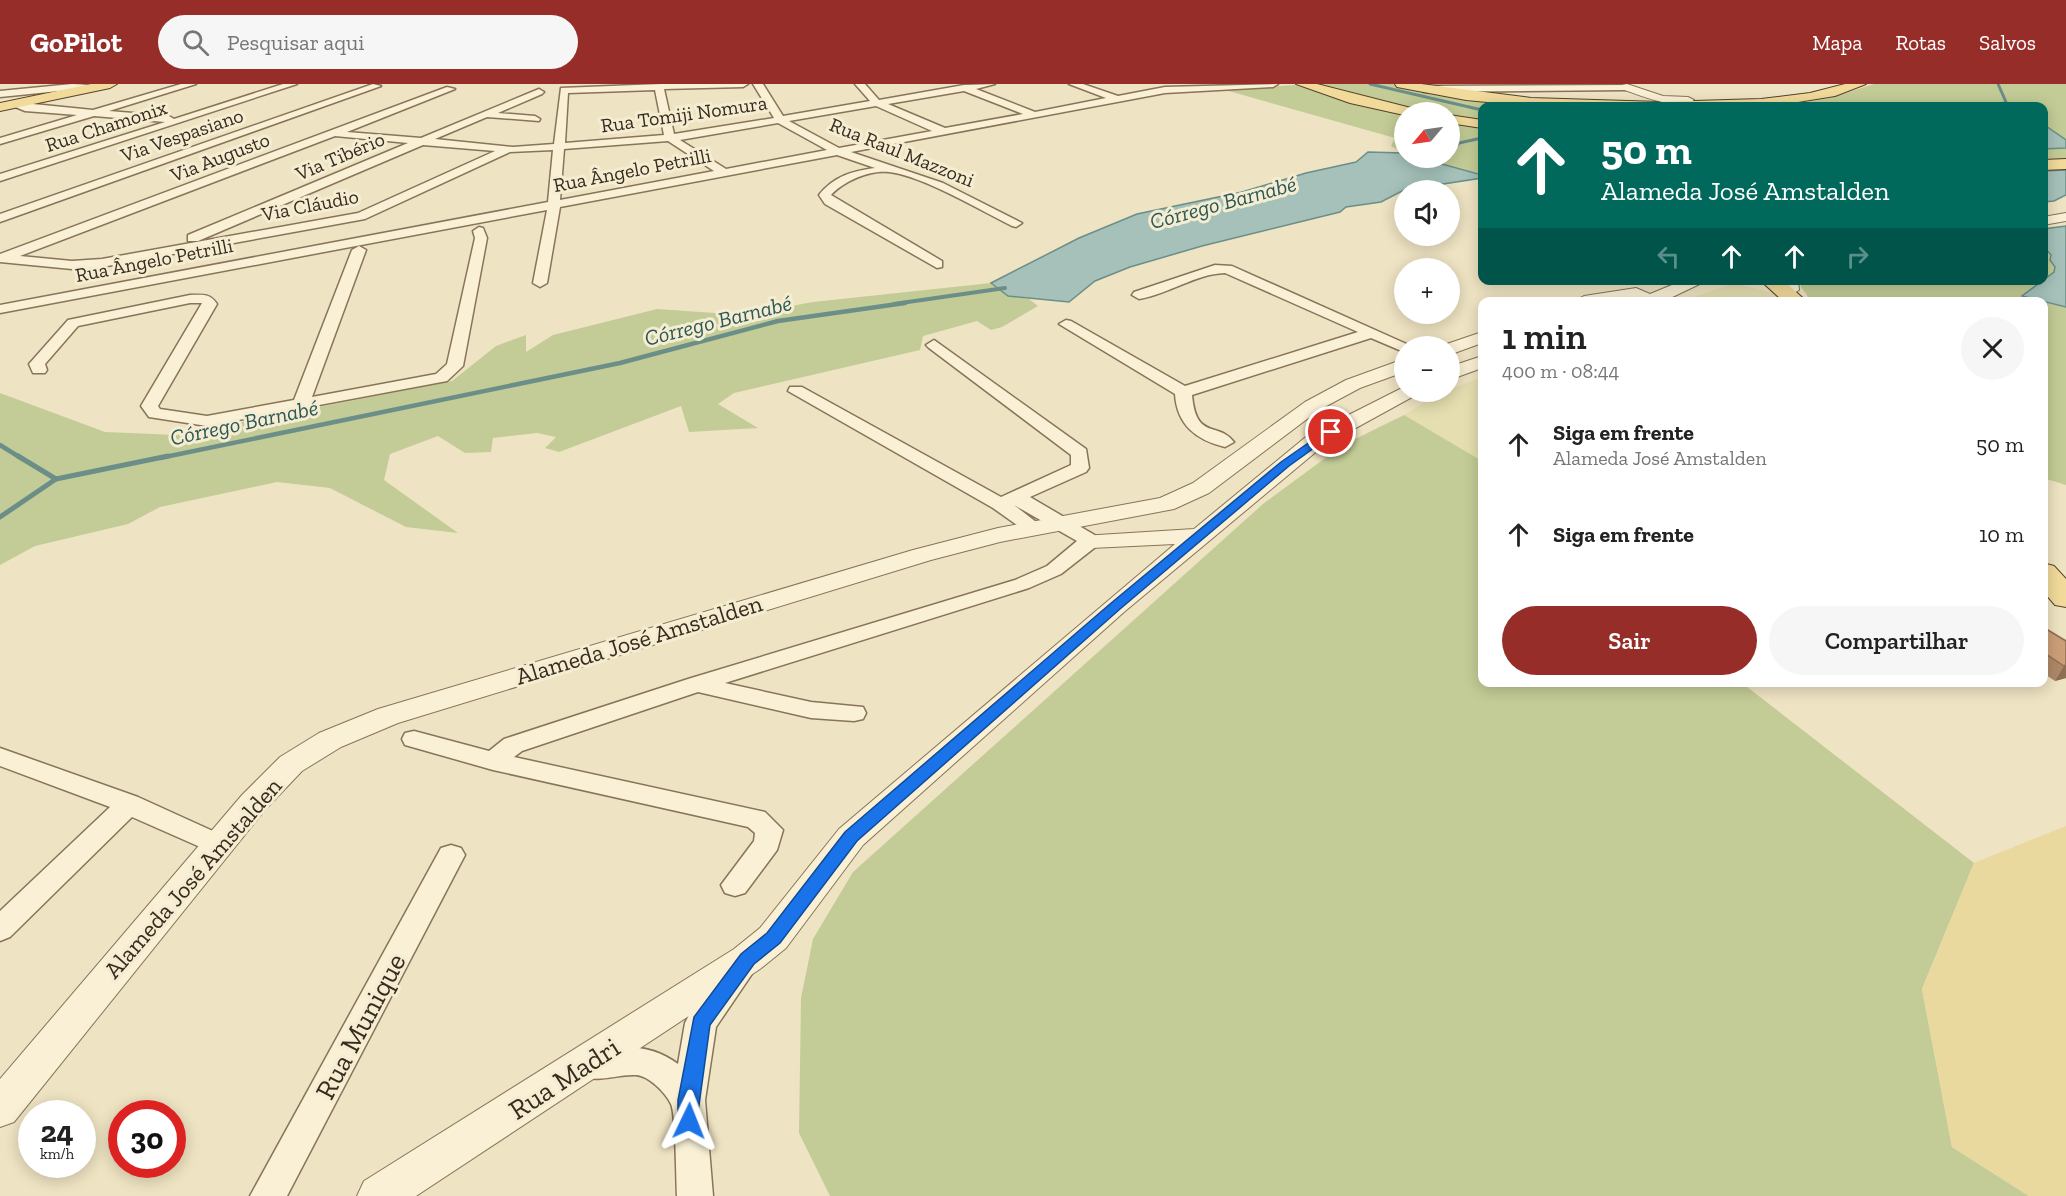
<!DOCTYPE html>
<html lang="pt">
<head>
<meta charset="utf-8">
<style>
  :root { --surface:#fff; --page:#f6f6f6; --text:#222; --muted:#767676; --accent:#972d29 }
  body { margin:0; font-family:"Zilla Slab",serif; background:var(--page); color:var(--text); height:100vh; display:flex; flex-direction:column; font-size:22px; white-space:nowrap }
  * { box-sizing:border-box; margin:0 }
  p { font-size:20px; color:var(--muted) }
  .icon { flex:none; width:33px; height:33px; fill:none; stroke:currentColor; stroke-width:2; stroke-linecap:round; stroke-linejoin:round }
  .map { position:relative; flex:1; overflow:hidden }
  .panel { position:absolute; left:1478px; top:213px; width:570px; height:390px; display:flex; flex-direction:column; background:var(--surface); border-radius:12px; box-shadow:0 3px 15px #0003 }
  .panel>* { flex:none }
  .guide { position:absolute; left:1478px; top:18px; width:570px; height:183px; border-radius:12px; box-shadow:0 3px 15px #0003; background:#00695c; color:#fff; overflow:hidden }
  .needle { width:39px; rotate:241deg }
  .fabs { position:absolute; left:1394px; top:18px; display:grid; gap:12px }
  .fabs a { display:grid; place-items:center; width:66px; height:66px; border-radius:50%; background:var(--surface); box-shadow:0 3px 15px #0003; font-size:30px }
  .speed { position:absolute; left:18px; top:1016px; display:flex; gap:12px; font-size:30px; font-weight:700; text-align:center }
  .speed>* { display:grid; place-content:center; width:78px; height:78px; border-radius:50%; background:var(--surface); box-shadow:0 3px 15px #0003; line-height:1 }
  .speed small { font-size:15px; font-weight:400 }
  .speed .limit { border:9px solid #d22; background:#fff; color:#111 }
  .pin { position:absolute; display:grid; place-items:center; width:51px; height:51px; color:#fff; margin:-26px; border:3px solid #fff; border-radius:50%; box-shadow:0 2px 6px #0007 }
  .me { position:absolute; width:66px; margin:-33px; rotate:2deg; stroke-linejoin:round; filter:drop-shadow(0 0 4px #0008) }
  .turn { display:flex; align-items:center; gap:21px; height:126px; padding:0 24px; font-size:27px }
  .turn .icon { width:78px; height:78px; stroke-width:2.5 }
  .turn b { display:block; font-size:42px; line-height:51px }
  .lanes { display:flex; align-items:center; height:57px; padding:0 24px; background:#0003; justify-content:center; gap:30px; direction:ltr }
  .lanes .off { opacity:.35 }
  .round { display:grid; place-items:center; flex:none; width:63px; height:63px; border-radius:32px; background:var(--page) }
  .summary { display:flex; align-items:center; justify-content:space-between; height:102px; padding:0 24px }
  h1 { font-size:36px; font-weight:600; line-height:45px }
  .cta { display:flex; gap:12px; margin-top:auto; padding:12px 24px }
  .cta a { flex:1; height:69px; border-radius:36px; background:var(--accent); color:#fff; font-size:24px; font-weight:600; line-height:69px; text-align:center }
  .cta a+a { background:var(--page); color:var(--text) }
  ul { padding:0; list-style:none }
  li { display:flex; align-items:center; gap:18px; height:90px; padding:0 24px }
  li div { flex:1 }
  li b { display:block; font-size:22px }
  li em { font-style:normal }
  header { display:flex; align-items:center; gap:36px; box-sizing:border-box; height:84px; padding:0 30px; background:var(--accent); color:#fff }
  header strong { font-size:28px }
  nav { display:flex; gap:33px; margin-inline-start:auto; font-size:21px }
  .search { width:420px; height:54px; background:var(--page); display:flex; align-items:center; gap:15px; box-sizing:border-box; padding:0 21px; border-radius:33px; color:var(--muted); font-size:22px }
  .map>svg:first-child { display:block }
  .farmland { fill:#e4deb0 }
  .green { fill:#c3cc96 }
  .sand { fill:#ead99f }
  .water { fill:#a5c1ba; stroke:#6b8f88; stroke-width:1.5 }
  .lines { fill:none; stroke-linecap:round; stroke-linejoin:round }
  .stream-far3 { stroke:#6b8f88; stroke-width:3 }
  .stream-far2 { stroke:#6b8f88; stroke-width:4 }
  .stream-far1 { stroke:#6b8f88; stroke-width:4.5 }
  .stream { stroke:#6b8f88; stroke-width:5 }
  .minor-casing { stroke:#887459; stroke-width:3 }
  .tertiary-casing { stroke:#887459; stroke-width:2 }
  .primary-casing { stroke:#56422e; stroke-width:2 }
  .minor { fill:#f9f0d5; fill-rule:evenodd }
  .tertiary { fill:#f9f0d5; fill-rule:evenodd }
  .primary { fill:#f1da9a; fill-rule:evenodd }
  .wall { fill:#af8967 }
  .shaded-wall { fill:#8f6f54 }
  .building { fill:#cc9f78; stroke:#8f6f54; stroke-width:1.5 }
  .route { fill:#1a73e8; stroke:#114b97; stroke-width:1.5 }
  .labels { text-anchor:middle; stroke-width:6; stroke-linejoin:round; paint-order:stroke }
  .far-street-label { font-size:20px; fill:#382b1e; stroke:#f5edd2 }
  .far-water-label { font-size:22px; font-style:italic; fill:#2d5857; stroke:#f5edd2 }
  .street-label { font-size:24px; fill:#382b1e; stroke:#f5edd2 }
  .near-street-label { font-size:28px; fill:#382b1e; stroke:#f5edd2 }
</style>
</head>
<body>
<header>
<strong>GoPilot</strong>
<div class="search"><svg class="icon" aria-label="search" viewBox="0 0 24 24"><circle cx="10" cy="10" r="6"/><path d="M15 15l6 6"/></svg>Pesquisar aqui</div>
<nav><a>Mapa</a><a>Rotas</a><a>Salvos</a></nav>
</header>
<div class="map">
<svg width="2066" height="1112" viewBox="0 0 2066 1112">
  <rect width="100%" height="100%" fill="#eee3c2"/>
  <g class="farmland">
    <polygon points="1734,199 1772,209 1780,217 1683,217"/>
    <polygon points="1482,293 1482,377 1404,331 1440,309"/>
  </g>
  <g class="green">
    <path d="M1310,0H1392L1538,22H1482V37L1449,33V28C1401,28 1356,13 1310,0Z"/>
    <polygon points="1874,0 2066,0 2066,78 2043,79 2043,22 1782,22 1830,14"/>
    <polygon points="1294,1 1404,30 1404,69 1391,62 1395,54 1225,6"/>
    <polygon points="1449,38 1482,43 1482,91 1420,74 1449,74"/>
    <path d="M2043,162C2050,170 2056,178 2054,188L2023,212L2041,217H1811L1801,203L1802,196H2043Z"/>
    <polygon points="991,199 1008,212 1029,215 1038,222 1002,243 991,246 977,237 923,252 920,266 734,309 718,320 758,344 689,348 681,322 559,368 545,364 556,353 537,349 493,354 491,368 465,369 438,352 390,370 384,396 458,449 406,443 330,404 277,398 160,423 128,440 35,462 0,481 0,309 105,348 176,351 452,297 496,262 526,251 526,268 553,251 657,225 744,231 813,218"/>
    <polygon points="2043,218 2066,223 2066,401 2043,394"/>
    <polygon points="1404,331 1482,377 1482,598 1742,599 1974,779 1922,905 1952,1063 2029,1112 830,1112 799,1049 801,914 813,855 853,788 1263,420 1343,361"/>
  </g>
  <polygon class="sand" points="2066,742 2066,1112 2029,1112 1952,1063 1922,905 1974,779"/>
  <g class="water">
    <polygon points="2043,40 2066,56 2066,64 2043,65"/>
    <polygon points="1368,68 1404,69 1404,74 1420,74 1482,91 1482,94 1404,106 1381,118 1346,123 1340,128 1202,162 1130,183 1095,197 1069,218 1008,212 991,199 1079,154 1137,130 1242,108 1306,89 1356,78"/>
    <polygon points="2066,86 2066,111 2054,117 2043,118 2043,87"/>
    <polygon points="2066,142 2066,223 2022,212 2054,188 2055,183 2050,176 2051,171 2043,162 2043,145"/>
  </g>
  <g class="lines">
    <g class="stream-far3">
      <polyline points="1370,0 1482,26"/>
      <polyline points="1998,0 2006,18 1998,22"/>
      <polyline points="1449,71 1459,59 1482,54"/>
      <polyline points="1428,80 1444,74"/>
    </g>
    <polyline class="stream-far2" points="894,220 1005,204"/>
    <g class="stream-far1">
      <polyline points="0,361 21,374"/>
      <polyline points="160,374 620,279 778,237 905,219"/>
    </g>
    <g class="stream">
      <polyline points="18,372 56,395 168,372"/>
      <polyline points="0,433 56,395"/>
    </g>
    <defs>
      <g id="minor">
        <polygon points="72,0 94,1 89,4 0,13 0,7"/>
        <polygon points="181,0 196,0 109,27 169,32 174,35 283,0 297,0 0,97 0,90 165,38 94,32 0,60 0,54 77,31 25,27 13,22 13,18 93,26"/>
        <polygon points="373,0 381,2 0,138 0,130"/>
        <path d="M661,0H748L743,3L664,5L674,50L774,34L753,0H763L783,32L870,17L855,0H865L879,16L964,1L995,0L976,5L1035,28L1106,14L1069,0H1083L1118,12L1165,3L1278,0L1273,3L1165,9L851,68L943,99L1022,139L1016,143L1012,142C980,126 923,92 889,88C869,86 844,97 831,111L942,177V183L937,184L825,120L819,111C834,92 853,87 875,84L837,71L560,123L547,199L540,203L533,199L547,126L0,229V221L548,118L553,66L510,68L365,135L102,183L72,185L0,178V170L447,3L455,5L347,48L421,54L539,5L544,8L542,10L498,29L535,32L540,35L539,37L487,33L435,55L513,63L554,60L561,4ZM655,6L664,51L565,59L568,9ZM964,7L1023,30L945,44L888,20ZM876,22L932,47L839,64L789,37ZM778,39L827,66L726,85L680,56ZM335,52L408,59L188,151V157H198L423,61L495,67L358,129L102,175L72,177L20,172ZM668,57L714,87L560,116L564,65Z"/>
        <polygon points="1629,1 1629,5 1626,6 1424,8 1419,5 1424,2"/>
        <path d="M479,143L483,144L487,154L463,282L447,297L207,342L149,333L141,322L202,219H190L78,242L45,280L47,286L45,289H33L29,280L68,236L190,211C202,211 210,209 217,220L158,322L160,325L207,332L294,316L352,166L359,162L366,166L312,313L436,290L447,280L475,154L473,147Z"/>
        <path d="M1215,181L1232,182L1411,262H1404V268L1371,254L1192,311C1196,357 1218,337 1234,358L1225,363C1196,356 1177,341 1175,310L1059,240L1066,236L1071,237L1185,302L1358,248L1225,189C1195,190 1169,210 1139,215L1132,211L1134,208Z"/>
        <polygon points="934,256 1086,365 1089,384 1086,388 1030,413 1098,453 1101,457 1098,461 1061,490 1029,504 725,599 811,618 863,623 866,629 863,635 854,637 811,634 698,608 522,667 514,673 765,728 783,746 777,766 745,809 735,812 725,809 721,801 754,757 755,749 748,743 493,686 405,661 402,655 405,649 414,647 489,667 504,655 688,595 1015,496 1047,482 1077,457 1014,421 1044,444 1041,448 1027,448 993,424 788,307 790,303 802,303 1001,413 1071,381 1071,371 929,264 926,261"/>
        <polygon points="0,664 138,713 226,753 230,760 226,767 216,770 132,733 10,853 0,857 0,827 110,723 0,682"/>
        <polygon points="451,761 461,764 465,771 287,1112 250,1112 441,764"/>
        <path d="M739,875L750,878L754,887L716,943L705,1016L713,1112H677C676,1096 676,1030 671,1020C665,1008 649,992 636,991C617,990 600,999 581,992L577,982L581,972C614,960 649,958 678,980L685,939L690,929L728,878Z"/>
      </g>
      <g id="tertiary">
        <path d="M1627,0L1663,12L1688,13L1694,16C1679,28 1639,11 1622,5V1Z"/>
        <polygon points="2066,129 2066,137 2043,141 2043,133"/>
        <polygon points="1684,196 1708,196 1662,218 1634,218 1633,215 1614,218 1575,217 1584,212 1636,204 1650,210"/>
        <polygon points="1782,196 1798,196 1799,206 1791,211 1785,210"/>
        <polygon points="1482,248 1482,259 1449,271 1449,262 1441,262"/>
        <polygon points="1482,272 1482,284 1449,296 1449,283"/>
        <polygon points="1404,275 1404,288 1360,304 1319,326 1209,409 1174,425 1000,458 931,476 398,639 341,663 302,687 264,727 14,1038 0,1043 0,995 242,711 280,673 319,649 378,625 913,466 998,444 1160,414 1193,399 1305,318 1346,296"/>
        <polygon points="1404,303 1404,308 1417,308 1414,312 1323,362 1124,528 863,761 786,864 760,885 416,1112 357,1112 364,1097 734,865 760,844 839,745 1175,460 1091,464 1082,462 1079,457 1082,452 1194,445 1307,352"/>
      </g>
      <g id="primary">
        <polygon points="91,0 117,0 110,4 0,27 0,19"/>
        <polygon points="1296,0 1317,0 1415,25 1417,28 1404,28 1404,31 1350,19"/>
        <polygon points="1395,0 1421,0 1531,14 1660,18 1761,15 1810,9 1845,0 1866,0 1835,12 1774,22 1528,22 1466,16 1397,3"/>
        <polygon points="1449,31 1482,36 1482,44 1449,39"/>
        <polygon points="2066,75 2066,85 2043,86 2043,76"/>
        <polygon points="1760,196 1783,196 1807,218 1784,218"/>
        <polygon points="2043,479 2054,482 2066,495 2066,523 2055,521 2043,507"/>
      </g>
    </defs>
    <use href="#minor" class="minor-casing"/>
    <use href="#tertiary" class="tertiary-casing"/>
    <use href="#primary" class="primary-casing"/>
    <use href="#minor" class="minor"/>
    <use href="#tertiary" class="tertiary"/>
    <use href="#primary" class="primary"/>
  </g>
  <polygon class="wall" points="2043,543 2066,557 2066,594 2055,597 2043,589"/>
  <polygon class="shaded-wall" points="2066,581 2066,594 2055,597 2064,582"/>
  <polygon class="building" points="2043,543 2066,557 2066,581 2064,582 2043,568"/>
  <polygon class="route" points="1327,346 1336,348 1289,382 1120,525 857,757 780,859 754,880 710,941 696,1043 689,1046 681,1043 678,1037 678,1016 694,933 741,870 767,849 845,748 1110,520 1281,378"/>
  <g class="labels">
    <g class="far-street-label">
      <text transform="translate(684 30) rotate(-8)" y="7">Rua Tomiji Nomura</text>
      <text transform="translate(106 42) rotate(-18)" y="7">Rua Chamonix</text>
      <text transform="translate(182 51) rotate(-19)" y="7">Via Vespasiano</text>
      <text transform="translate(902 68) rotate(22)" y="7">Rua Raul Mazzoni</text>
      <text transform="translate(340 72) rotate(-23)" y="7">Via Tibério</text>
      <text transform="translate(220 73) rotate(-21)" y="7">Via Augusto</text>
      <text transform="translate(632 86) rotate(-11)" y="7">Rua Ângelo Petrilli</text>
      <text transform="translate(310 121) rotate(-11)" y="7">Via Cláudio</text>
      <text transform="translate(154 176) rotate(-11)" y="7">Rua Ângelo Petrilli</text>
    </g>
    <g class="far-water-label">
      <text transform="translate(1223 118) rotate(-15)" y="8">Córrego Barnabé</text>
      <text transform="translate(718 236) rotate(-14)" y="8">Córrego Barnabé</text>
      <text transform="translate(244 338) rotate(-12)" y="8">Córrego Barnabé</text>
    </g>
    <g class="street-label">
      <text transform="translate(639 556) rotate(-17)" y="8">Alameda José Amstalden</text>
      <text transform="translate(193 794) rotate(-49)" y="8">Alameda José Amstalden</text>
    </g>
    <g class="near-street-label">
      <text transform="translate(360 942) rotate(-62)" y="10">Rua Munique</text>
      <text transform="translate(564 994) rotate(-33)" y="10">Rua Madri</text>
    </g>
  </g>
</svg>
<div class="fabs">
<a><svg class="needle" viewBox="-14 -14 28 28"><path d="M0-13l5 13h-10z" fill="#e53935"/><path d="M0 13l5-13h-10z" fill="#767676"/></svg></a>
<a><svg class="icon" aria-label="sound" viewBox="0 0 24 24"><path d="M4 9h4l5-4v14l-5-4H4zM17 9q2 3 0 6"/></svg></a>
<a>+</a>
<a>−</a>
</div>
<div class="speed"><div>24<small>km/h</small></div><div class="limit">30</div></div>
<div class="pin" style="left:1331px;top:348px;background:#d93025"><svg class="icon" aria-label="arrive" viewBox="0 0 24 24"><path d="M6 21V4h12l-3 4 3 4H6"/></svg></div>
<svg class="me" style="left:689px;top:1037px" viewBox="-20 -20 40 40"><path d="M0-17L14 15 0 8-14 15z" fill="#1a73e8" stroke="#fff" stroke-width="4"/></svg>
<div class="guide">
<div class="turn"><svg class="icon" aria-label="ahead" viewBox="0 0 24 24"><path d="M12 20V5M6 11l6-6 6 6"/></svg><div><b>50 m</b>Alameda José Amstalden</div></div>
<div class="lanes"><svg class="icon off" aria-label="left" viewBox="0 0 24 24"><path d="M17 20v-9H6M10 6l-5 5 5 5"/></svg><svg class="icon" aria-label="ahead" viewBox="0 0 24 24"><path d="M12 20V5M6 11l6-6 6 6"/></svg><svg class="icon" aria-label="ahead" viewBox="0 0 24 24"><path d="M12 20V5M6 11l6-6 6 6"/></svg><svg class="icon off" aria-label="right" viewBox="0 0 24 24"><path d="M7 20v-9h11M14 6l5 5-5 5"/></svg></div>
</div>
<section class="panel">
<div class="summary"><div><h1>1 min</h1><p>400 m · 08:44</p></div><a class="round"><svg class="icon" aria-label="close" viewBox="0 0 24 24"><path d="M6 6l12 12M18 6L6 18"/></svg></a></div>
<ul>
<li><svg class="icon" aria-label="ahead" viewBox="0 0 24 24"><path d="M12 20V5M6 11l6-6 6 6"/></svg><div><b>Siga em frente</b><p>Alameda José Amstalden</p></div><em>50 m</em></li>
<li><svg class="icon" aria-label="ahead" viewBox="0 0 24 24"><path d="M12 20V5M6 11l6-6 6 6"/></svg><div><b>Siga em frente</b></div><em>10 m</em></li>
</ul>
<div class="cta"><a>Sair</a><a>Compartilhar</a></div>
</section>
</div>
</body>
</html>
